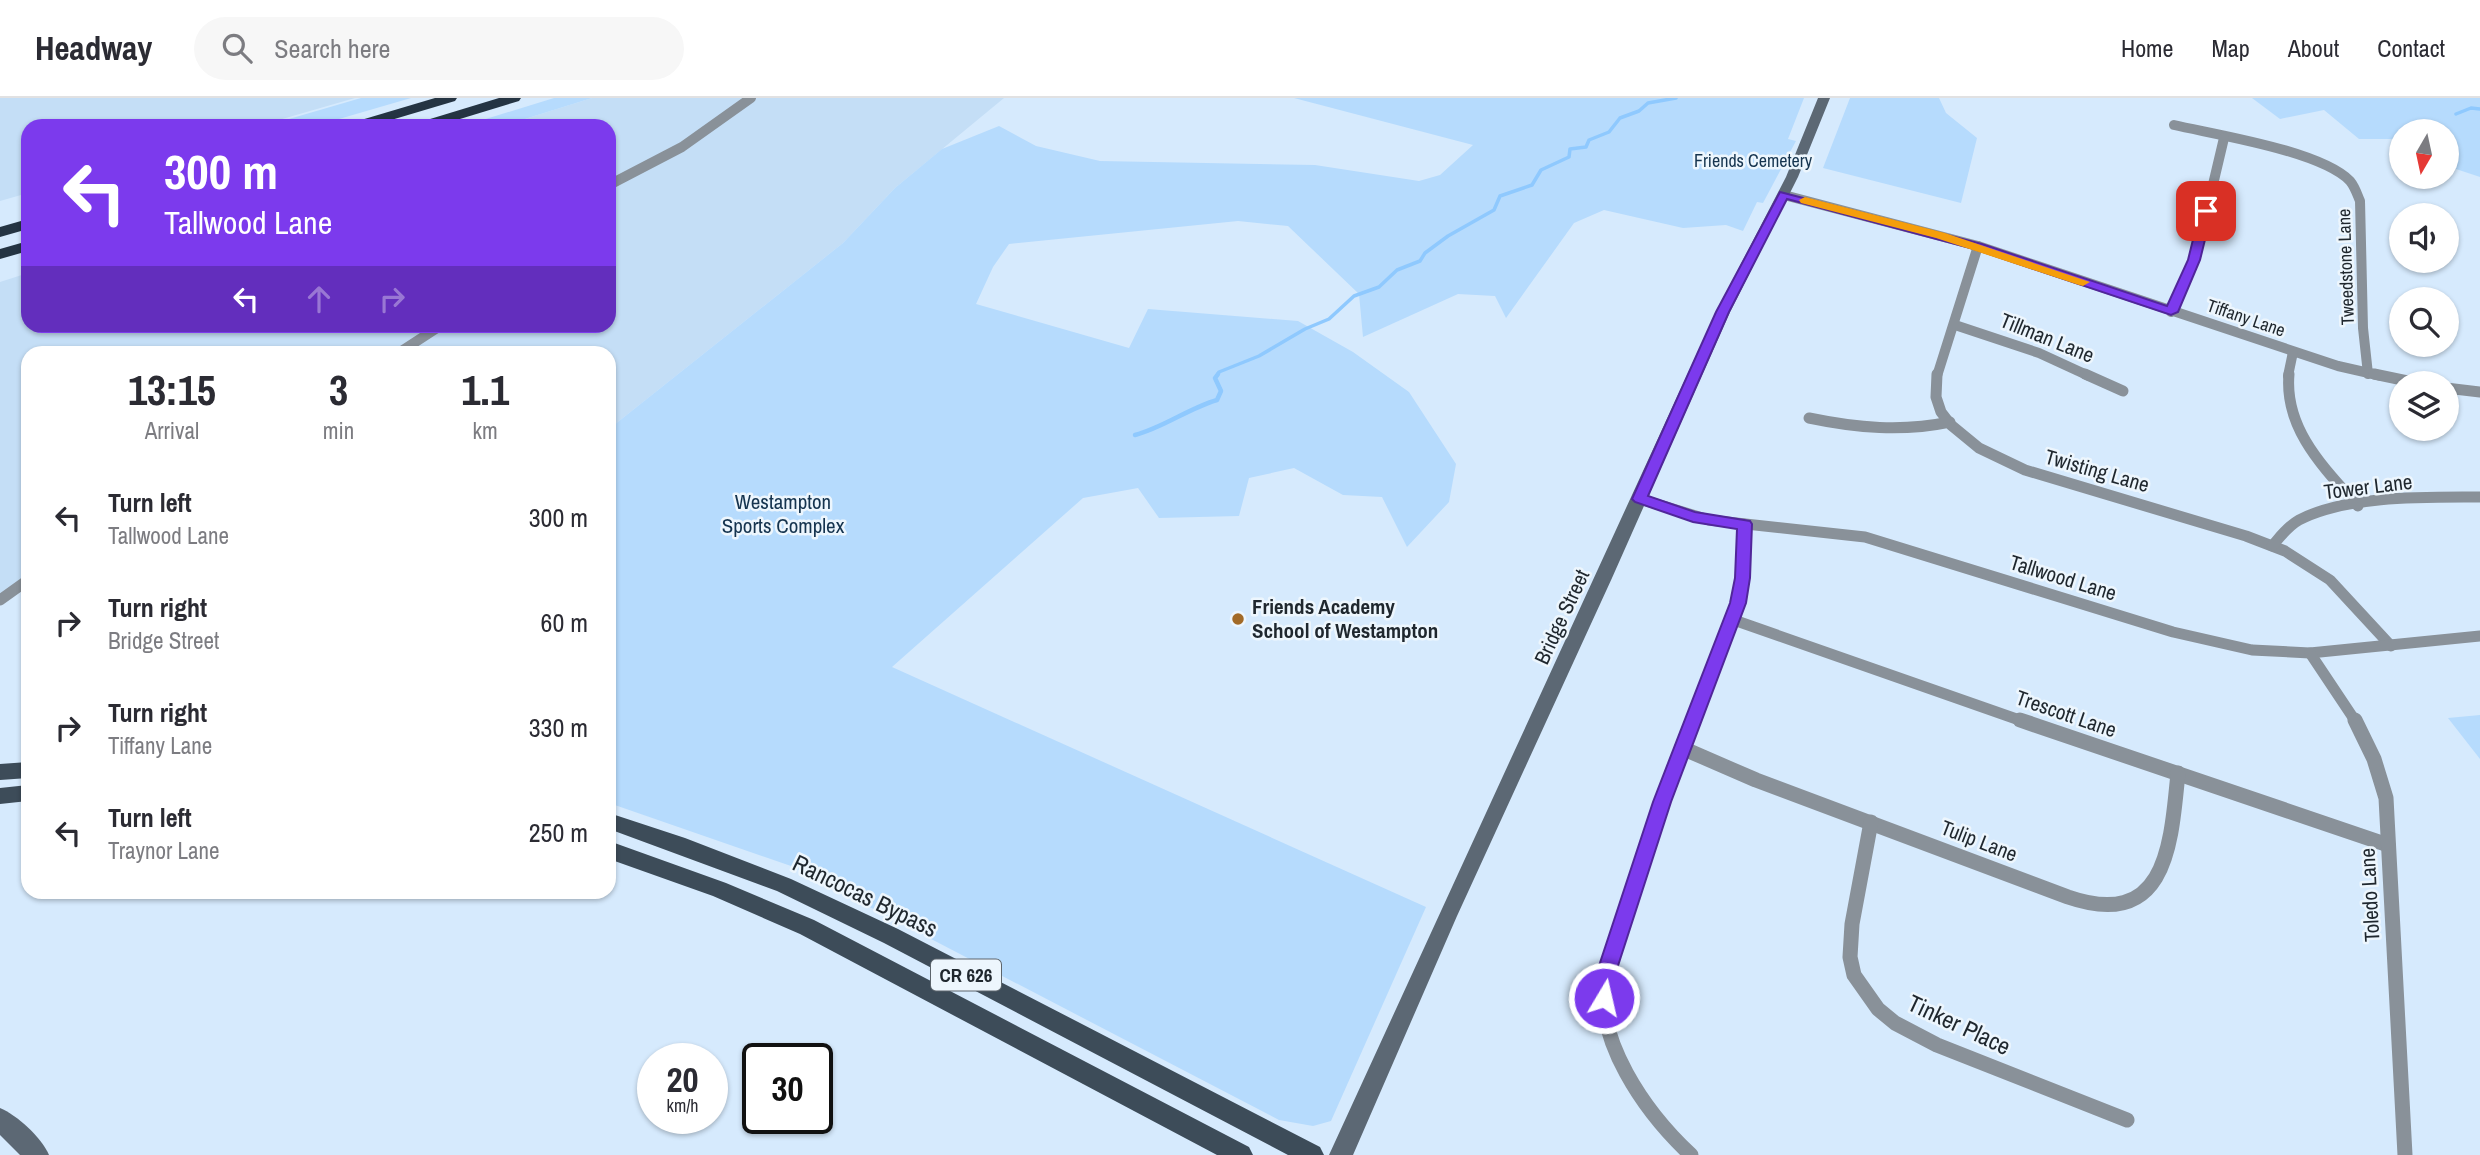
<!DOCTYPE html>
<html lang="en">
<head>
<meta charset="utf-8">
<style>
  :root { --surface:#fff; --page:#f7f7f7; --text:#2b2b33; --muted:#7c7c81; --line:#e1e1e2 }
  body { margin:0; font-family:"Archivo Narrow",sans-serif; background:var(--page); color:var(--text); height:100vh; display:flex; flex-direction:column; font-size:26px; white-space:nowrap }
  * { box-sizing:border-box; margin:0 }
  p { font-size:23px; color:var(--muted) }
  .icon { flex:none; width:38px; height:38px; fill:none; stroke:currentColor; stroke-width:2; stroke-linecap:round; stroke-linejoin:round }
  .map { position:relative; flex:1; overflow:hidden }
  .drawer { position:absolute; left:21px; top:248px; width:595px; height:553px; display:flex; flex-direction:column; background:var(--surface); border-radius:21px; box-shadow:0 2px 5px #0004 }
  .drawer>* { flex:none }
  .banner { position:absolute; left:21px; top:21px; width:595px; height:214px; border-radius:21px; box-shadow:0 2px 5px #0004; background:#7c3aed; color:#fff; overflow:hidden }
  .needle { width:46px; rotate:189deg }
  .buttons { position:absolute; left:2389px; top:21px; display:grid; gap:14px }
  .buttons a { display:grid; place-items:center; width:70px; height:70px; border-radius:50%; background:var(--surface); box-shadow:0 2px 5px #0004; font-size:35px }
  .speed { position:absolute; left:637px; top:945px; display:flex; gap:14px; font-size:35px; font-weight:700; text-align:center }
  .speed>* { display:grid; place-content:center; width:91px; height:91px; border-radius:50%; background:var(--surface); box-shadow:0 2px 5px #0004; line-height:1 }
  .speed small { font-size:18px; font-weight:400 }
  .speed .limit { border:4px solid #111; border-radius:10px; background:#fff; color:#111 }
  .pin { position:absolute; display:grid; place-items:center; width:60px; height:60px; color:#fff; margin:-30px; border-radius:14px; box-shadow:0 4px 10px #0006 }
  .me { position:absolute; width:77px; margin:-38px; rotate:9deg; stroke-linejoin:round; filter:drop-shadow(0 0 5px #0008) }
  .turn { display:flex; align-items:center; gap:24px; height:147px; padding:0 28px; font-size:32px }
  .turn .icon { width:91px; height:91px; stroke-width:2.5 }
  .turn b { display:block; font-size:49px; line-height:60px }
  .lanes { display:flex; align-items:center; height:66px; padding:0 28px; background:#0003; justify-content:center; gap:35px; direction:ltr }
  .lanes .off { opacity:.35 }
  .eta { display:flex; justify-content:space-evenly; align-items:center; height:119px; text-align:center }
  .eta b { font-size:42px; font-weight:800; line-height:49px }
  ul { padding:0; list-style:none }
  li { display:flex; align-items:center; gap:21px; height:105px; padding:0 28px }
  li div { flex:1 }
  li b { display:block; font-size:26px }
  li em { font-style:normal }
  header { display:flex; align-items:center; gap:42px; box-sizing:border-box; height:98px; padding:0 35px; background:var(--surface); border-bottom:2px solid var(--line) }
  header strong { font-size:33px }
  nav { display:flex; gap:38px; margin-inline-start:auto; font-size:24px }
  .search { width:490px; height:63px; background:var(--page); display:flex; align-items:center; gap:18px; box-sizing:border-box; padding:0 24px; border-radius:38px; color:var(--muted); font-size:26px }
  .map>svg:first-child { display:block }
  .built { fill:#c4def6 }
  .green { fill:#b6dbfd }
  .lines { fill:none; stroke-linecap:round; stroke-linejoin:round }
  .stream-far1 { stroke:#8fc9fe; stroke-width:3.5 }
  .stream { stroke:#8fc9fe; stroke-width:4.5 }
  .street-far2 { stroke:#899199; stroke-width:10 }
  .street-far1 { stroke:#899199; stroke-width:11 }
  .street { stroke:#899199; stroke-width:15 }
  .secondary { fill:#5c6874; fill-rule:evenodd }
  .primary { fill:#3d4c59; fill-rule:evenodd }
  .highway { fill:#243443; fill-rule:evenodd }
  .route { fill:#7c3aed; stroke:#51269a; stroke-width:2 }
  .slow { fill:#f59e0b }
  .poi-dot { fill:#a26a27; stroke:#edf6fd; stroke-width:2.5 }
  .labels { text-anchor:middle; stroke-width:5; stroke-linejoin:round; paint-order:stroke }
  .far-park-label { font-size:18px; fill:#15344f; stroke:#edf6fd }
  .far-street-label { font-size:18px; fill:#1f272e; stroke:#edf6fd }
  .shield { fill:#edf6fd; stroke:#5d656c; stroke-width:2 }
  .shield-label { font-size:19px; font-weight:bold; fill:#1f272e }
  .street-label { font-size:21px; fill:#1f272e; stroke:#edf6fd }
  .park-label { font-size:21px; fill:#15344f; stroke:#edf6fd }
  .poi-label { font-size:21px; font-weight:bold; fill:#1f272e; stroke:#edf6fd; text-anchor:start }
  .near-street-label { font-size:24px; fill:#1f272e; stroke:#edf6fd }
</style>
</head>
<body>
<header>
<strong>Headway</strong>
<div class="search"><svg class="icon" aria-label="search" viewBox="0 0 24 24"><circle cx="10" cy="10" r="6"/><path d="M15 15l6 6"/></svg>Search here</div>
<nav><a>Home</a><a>Map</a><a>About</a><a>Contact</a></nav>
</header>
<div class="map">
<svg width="2480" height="1057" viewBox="0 0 2480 1057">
  <rect width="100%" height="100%" fill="#d6eafd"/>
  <g class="built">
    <polygon points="0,0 355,0 258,28 28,28 28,95 0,103"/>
    <polygon points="592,0 1004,0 895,90 843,145 609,331 609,256 28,256 28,484 0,505 0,184 28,175 28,228 609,228 609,28 502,28"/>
  </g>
  <g class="green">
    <polygon points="361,0 411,0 315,28 265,28"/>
    <polygon points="554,0 592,0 502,28 463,28"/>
    <polygon points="1294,0 1804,0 1788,41 1796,43 1763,105 1757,104 1743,133 1726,127 1683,130 1604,112 1574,125 1506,220 1495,198 1458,196 1363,239 1359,196 1288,128 1238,123 1009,146 993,169 976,206 1129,250 1148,211 1298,223 1353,254 1409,294 1456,366 1449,404 1407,449 1382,399 1343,397 1294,370 1249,380 1239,418 1159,420 1138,390 1083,400 892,569 1426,809 1331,1023 1313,1028 1279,1022 791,768 609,705 609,331 843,145 895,90 942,51 999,28 1036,48 1100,63 1315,67 1419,83 1440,77 1473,47"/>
    <polygon points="1850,0 1939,0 1946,15 1977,40 1961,105 1823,70"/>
    <polygon points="2252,0 2480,0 2480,79 2447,68 2446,33 2401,33 2401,41 2359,41 2324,12 2280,21"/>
    <polygon points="2480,617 2480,661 2448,620"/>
  </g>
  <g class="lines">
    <g class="stream-far1">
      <polyline points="2456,16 2471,10 2480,11"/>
      <polyline points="1217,278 1219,274 1259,258 1305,231 1329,221 1354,198 1379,189 1397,172 1420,163 1425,155 1448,138 1494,112 1500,98 1532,87 1541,72 1569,59 1570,51 1586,49 1589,42 1609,34 1620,20 1639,13 1648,5 1676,0"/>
    </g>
    <path class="stream" d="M1135,337C1163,330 1189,310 1217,302L1221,293L1215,280L1218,276"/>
    <g class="street-far2">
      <path d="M2174,27C2217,37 2321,53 2350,83C2355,89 2357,96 2360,103L2363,230L2368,276"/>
      <polyline points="609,87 682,49 751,0"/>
      <polyline points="1784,97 1978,148 2338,268 2382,278"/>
      <polyline points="2171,214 2197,154 2224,40"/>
      <polyline points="1955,227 2039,255 2089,278"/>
      <polyline points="397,256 440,228"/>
      <polyline points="1937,278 1978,148"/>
      <polyline points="2288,278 2293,254"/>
    </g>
    <g class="street-far1">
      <polyline points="1937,276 1936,299 1941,314 1951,327 1979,350 2025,372 2246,438 2285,453 2330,482 2391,548"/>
      <polyline points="2085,276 2123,293"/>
      <path d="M2289,276C2284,331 2324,370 2358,408"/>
      <polyline points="2374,276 2417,285"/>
      <polyline points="2446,290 2480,294"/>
      <path d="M1809,320C1857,330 1902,334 1950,324"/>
      <polyline points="1640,401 1709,422 1865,439 2173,534 2252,552 2310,555 2480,538"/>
      <path d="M2272,448C2280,439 2288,428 2299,422C2347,397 2426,399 2480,399"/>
      <polyline points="0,502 28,482"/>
      <polyline points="1731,521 2025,624"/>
      <polyline points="2310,555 2356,624"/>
      <polyline points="1693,624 1738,505 1743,480 1744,426"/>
    </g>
    <g class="street">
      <polyline points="2020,622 2388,747"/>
      <polyline points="2355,622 2374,661 2386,700 2405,1057"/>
      <path d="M1682,650L1756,682L2068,799C2167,833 2171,746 2178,675"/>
      <polyline points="1871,724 1852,826 1850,859 1854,877 1878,911 1895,925 1937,947 2127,1022"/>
      <path d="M1691,1057C1647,1016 1591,940 1606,875C1612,844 1626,814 1636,784C1654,729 1673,676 1693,622"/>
    </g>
    <g class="secondary">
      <polygon points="1818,0 1830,0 1798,79 1730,214 1612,480 1457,818 1353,1057 1329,1057 1716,214 1786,79"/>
      <path d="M0,1010C17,1017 42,1040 49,1057H20L0,1037Z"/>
    </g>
    <g class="primary">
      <polygon points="28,664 28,680 0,682 0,666"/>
      <polygon points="28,687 28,703 0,706 0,690"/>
      <polygon points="609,715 685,740 791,781 898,831 1320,1049 1324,1057 1288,1057 884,845 777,793 609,731"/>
      <polygon points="609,743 726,785 814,822 1249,1049 1253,1057 1217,1057 800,836 713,798 609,761"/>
    </g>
    <g class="highway">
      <polygon points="435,0 457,0 455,3 371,28 349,28 351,25"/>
      <polygon points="499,0 521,0 519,3 437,28 415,28 417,25"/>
      <polygon points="28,121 28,131 0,139 0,129"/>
      <polygon points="28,143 28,153 0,161 0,151"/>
    </g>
  </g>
  <polygon class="route" points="1780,94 1982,146 2167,208 2188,162 2200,113 2206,110 2212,113 2200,162 2178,214 2171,217 1974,151 1787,101 1729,214 1648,398 1695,414 1750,423 1752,426 1750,480 1746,505 1671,704 1615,877 1610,907 1604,909 1597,907 1594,900 1596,877 1653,704 1730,505 1735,480 1737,431 1693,424 1635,404 1632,401 1716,214"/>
  <polygon class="slow" points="1805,99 1945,135 2090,184 2083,188 2079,187 1936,140 1801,105 1799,102"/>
  <circle class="poi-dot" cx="1238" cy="521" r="7"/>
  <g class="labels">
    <g class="far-park-label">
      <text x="1753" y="69">Friends Cemetery</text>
    </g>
    <g class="far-street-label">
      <text transform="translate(2346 169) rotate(-92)" y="6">Tweedstone Lane</text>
      <text transform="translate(2246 220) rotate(19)" y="6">Tiffany Lane</text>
    </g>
    <rect class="shield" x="931" y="861.5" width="70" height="31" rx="5"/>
    <g class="shield-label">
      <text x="966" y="884">CR 626</text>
    </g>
    <g class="street-label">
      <text transform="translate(2047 240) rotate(22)" y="7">Tillman Lane</text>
      <text transform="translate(2097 373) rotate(16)" y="7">Twisting Lane</text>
      <text transform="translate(2368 389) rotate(-7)" y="7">Tower Lane</text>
      <text transform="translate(2063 480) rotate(17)" y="7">Tallwood Lane</text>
      <text transform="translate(1562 519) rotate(-65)" y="7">Bridge Street</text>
      <text transform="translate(2066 616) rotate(19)" y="7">Trescott Lane</text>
      <text transform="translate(1979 743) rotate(21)" y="7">Tulip Lane</text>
      <text transform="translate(2370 797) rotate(-93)" y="7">Toledo Lane</text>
    </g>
    <g class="park-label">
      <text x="783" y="411">Westampton<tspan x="783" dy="24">Sports Complex</tspan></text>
    </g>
    <g class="poi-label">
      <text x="1252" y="516">Friends Academy<tspan x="1252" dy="24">School of Westampton</tspan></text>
    </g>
    <g class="near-street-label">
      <text transform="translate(865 798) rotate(26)" y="8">Rancocas Bypass</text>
      <text transform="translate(1959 927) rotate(25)" y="8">Tinker Place</text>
    </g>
  </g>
</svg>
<div class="buttons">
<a><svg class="needle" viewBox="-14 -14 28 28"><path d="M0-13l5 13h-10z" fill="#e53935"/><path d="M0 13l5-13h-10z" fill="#7c7c81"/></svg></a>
<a><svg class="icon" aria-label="sound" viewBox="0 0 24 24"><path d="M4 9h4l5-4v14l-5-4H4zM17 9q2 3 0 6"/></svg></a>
<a><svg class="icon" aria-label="search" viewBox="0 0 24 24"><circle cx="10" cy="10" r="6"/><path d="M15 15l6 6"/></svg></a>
<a><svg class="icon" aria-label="layers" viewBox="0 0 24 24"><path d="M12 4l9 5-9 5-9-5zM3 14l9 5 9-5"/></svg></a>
</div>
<div class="speed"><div>20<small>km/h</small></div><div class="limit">30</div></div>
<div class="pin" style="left:2206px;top:113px;background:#d93025"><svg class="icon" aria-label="arrive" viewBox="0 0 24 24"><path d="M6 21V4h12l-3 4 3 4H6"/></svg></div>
<svg class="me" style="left:1604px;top:900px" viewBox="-20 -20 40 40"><circle r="17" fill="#7c3aed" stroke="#fff" stroke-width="3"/><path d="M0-11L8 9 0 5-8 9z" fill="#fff"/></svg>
<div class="banner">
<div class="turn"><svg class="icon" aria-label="left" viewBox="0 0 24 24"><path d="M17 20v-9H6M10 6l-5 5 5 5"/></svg><div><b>300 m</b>Tallwood Lane</div></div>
<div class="lanes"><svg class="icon" aria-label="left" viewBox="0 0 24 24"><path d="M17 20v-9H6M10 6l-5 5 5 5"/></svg><svg class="icon off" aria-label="ahead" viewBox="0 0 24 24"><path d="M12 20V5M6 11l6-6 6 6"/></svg><svg class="icon off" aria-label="right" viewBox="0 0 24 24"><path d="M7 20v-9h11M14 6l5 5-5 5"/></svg></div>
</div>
<section class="drawer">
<div class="eta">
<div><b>13:15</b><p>Arrival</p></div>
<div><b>3</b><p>min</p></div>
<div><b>1.1</b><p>km</p></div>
</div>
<ul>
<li><svg class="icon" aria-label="left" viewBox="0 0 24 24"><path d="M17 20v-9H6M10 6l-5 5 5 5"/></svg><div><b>Turn left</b><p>Tallwood Lane</p></div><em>300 m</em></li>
<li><svg class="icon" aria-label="right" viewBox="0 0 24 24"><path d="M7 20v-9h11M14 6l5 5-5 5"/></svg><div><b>Turn right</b><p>Bridge Street</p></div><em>60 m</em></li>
<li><svg class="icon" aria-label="right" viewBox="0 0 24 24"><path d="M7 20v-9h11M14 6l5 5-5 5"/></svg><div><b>Turn right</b><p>Tiffany Lane</p></div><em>330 m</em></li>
<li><svg class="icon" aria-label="left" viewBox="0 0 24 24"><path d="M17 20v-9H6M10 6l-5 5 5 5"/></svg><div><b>Turn left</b><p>Traynor Lane</p></div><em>250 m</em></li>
</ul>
</section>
</div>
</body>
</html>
